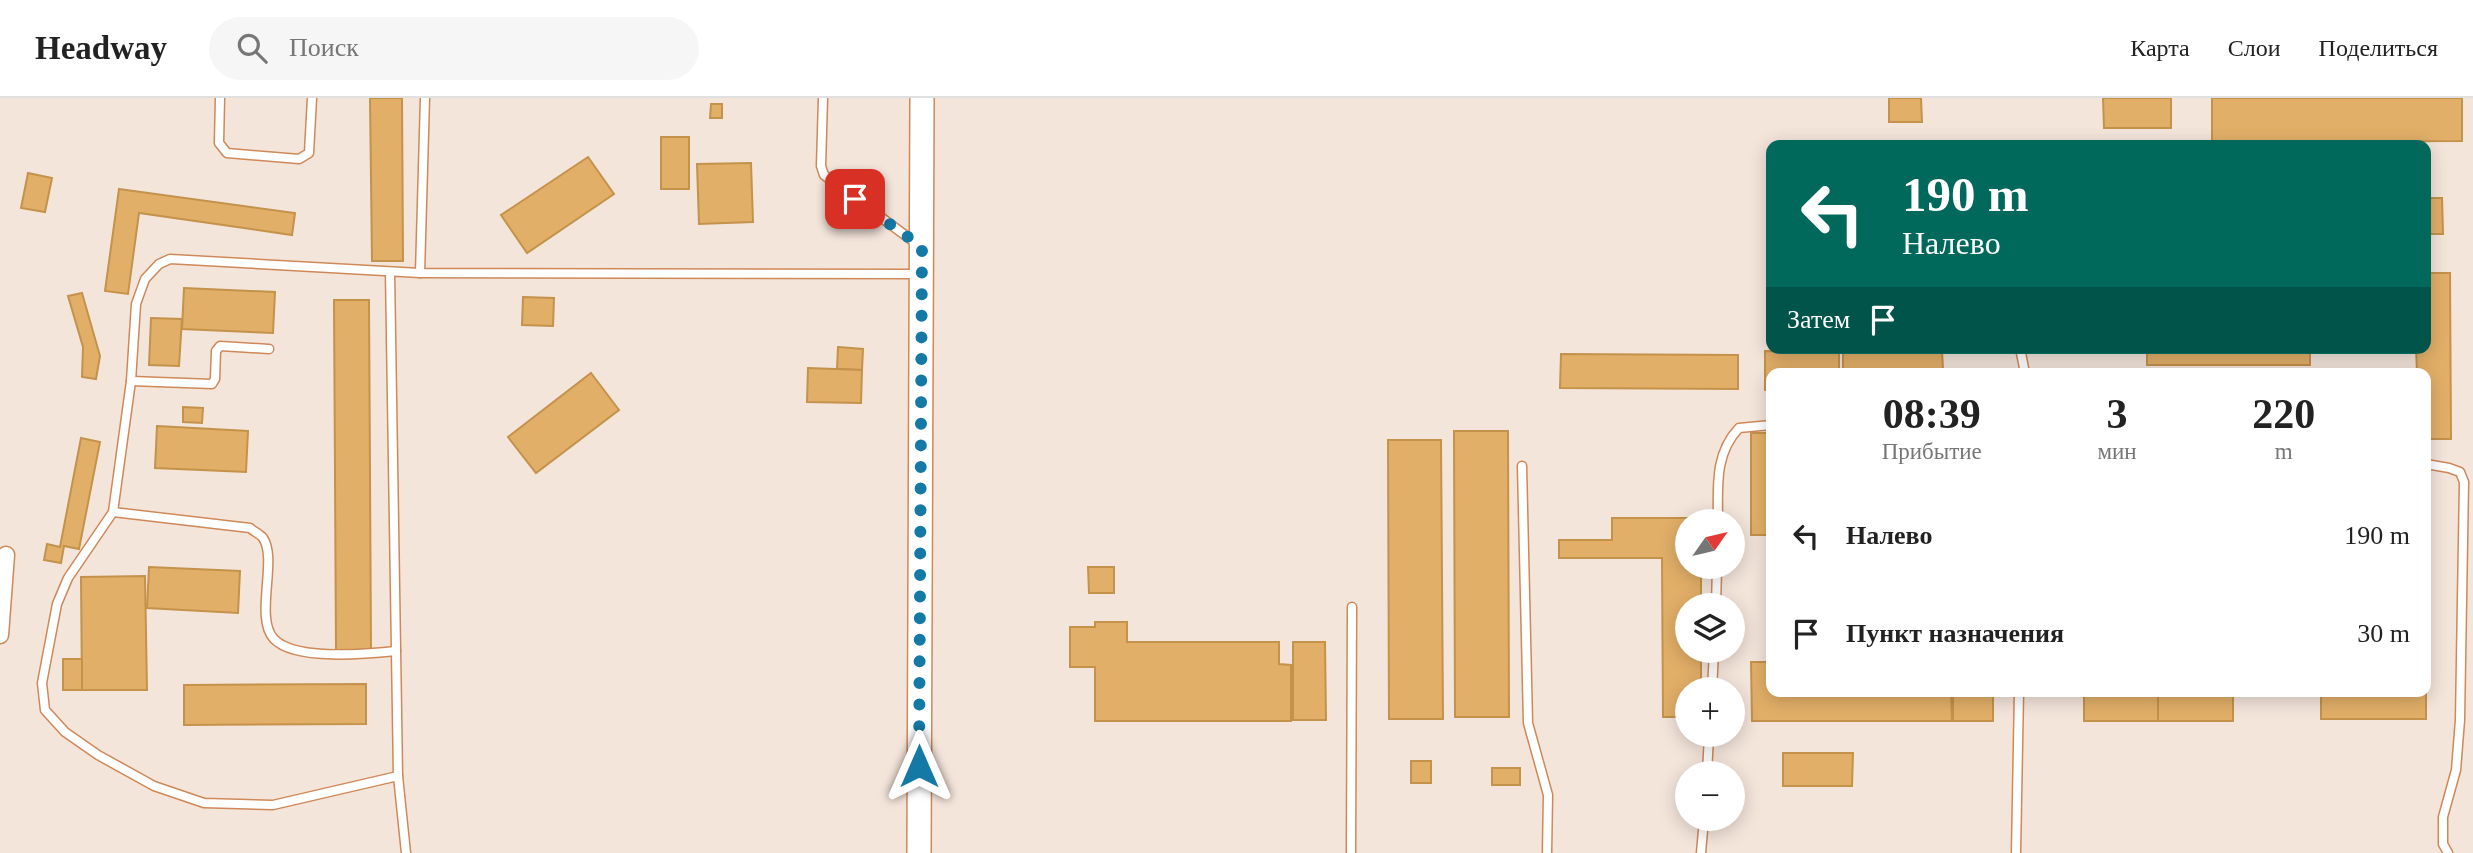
<!DOCTYPE html>
<html lang="ru">
<head>
<meta charset="utf-8">
<style>
  :root { --surface:#fff; --page:#f6f6f6; --text:#222; --muted:#767676; --line:#e0e0e0 }
  body { margin:0; font-family:Georgia,serif; background:var(--page); color:var(--text); height:100vh; display:flex; flex-direction:column; font-size:26px; white-space:nowrap }
  * { box-sizing:border-box; margin:0 }
  p { font-size:23px; color:var(--muted) }
  .icon { flex:none; width:38px; height:38px; fill:none; stroke:currentColor; stroke-width:2; stroke-linecap:round; stroke-linejoin:round }
  .map { position:relative; flex:1; overflow:hidden }
  .side { position:absolute; left:1766px; top:270px; width:665px; height:329px; display:flex; flex-direction:column; background:var(--surface); border-radius:14px; box-shadow:0 4px 18px #0003 }
  .side>* { flex:none }
  .hud { position:absolute; left:1766px; top:42px; width:665px; height:214px; border-radius:14px; box-shadow:0 4px 18px #0003; background:#00695c; color:#fff; overflow:hidden }
  .needle { width:46px; rotate:56deg }
  .buttons { position:absolute; left:1675px; top:411px; display:grid; gap:14px }
  .buttons a { display:grid; place-items:center; width:70px; height:70px; border-radius:50%; background:var(--surface); box-shadow:0 4px 18px #0003; font-size:35px }
  .pin { position:absolute; display:grid; place-items:center; width:60px; height:60px; color:#fff; margin:-30px; border-radius:14px; box-shadow:0 4px 10px #0006 }
  .me { position:absolute; width:77px; margin:-38px; rotate:0deg; stroke-linejoin:round; filter:drop-shadow(0 0 5px #0008) }
  .turn { display:flex; align-items:center; gap:24px; height:147px; padding:0 21px; font-size:32px }
  .turn .icon { width:91px; height:91px; stroke-width:2.5 }
  .turn b { display:block; font-size:49px; line-height:60px }
  .then { display:flex; align-items:center; height:66px; padding:0 21px; background:#0003; gap:14px; font-size:26px }
  .eta { display:flex; justify-content:space-evenly; align-items:center; height:119px; text-align:center }
  .eta b { font-size:42px; font-weight:700; line-height:49px }
  ul { padding:0; list-style:none }
  li { display:flex; align-items:center; gap:21px; height:98px; padding:0 21px }
  li div { flex:1 }
  li b { display:block; font-size:26px }
  li em { font-style:normal }
  header { display:flex; align-items:center; gap:42px; box-sizing:border-box; height:98px; padding:0 35px; background:var(--surface); border-bottom:2px solid var(--line) }
  header strong { font-size:33px }
  nav { display:flex; gap:38px; margin-inline-start:auto; font-size:24px }
  .search { width:490px; height:63px; background:var(--page); display:flex; align-items:center; gap:18px; box-sizing:border-box; padding:0 24px; border-radius:38px; color:var(--muted); font-size:26px }
  .map>svg:first-child { display:block }
  .building { fill:#e2af68; stroke:#c4924b; stroke-width:2 }
  .lines { fill:none; stroke-linecap:round; stroke-linejoin:round }
  .lane-casing { stroke:#cf8858; stroke-width:11 }
  .street-casing { stroke:#cf8858; stroke-width:19 }
  .secondary-casing { stroke:#cf8858; stroke-width:26 }
  .lane { stroke:#fff; stroke-width:8 }
  .street { stroke:#fff; stroke-width:16 }
  .secondary { stroke:#fff; stroke-width:23 }
  .route { stroke:#1579a5; stroke-width:12; stroke-dasharray:0 21.6 }
</style>
</head>
<body>
<header>
<strong>Headway</strong>
<div class="search"><svg class="icon" aria-label="search" viewBox="0 0 24 24"><circle cx="10" cy="10" r="6"/><path d="M15 15l6 6"/></svg>Поиск</div>
<nav><a>Карта</a><a>Слои</a><a>Поделиться</a></nav>
</header>
<div class="map">
<svg width="2473" height="755" viewBox="0 0 2473 755">
  <rect width="100%" height="100%" fill="#f4e5db"/>
  <g class="building">
    <polygon points="370,0 402,0 403,163 372,163"/>
    <polygon points="1889,0 1921,0 1922,24 1889,24"/>
    <polygon points="2103,0 2171,0 2171,30 2104,30"/>
    <polygon points="2212,0 2462,0 2462,43 2212,44"/>
    <polygon points="711,6 722,6 722,20 710,20"/>
    <rect x="661" y="39" width="28" height="52"/>
    <polygon points="588,59 614,96 527,155 501,117"/>
    <polygon points="751,65 753,124 699,126 697,66"/>
    <polygon points="28,75 52,80 45,114 21,110"/>
    <polygon points="119,91 295,115 292,137 139,115 128,196 105,193"/>
    <polygon points="2426,100 2442,100 2443,136 2426,136"/>
    <polygon points="2426,175 2450,175 2451,341 2426,341 2426,275 2417,275 2416,250 2426,250"/>
    <polygon points="184,190 275,194 273,235 182,231"/>
    <polygon points="82,195 100,258 96,281 82,279 83,249 68,198"/>
    <polygon points="523,199 554,200 553,228 522,227"/>
    <polygon points="334,202 369,202 371,553 336,553"/>
    <polygon points="151,220 182,221 179,268 149,267"/>
    <polygon points="838,249 863,251 862,272 837,271"/>
    <rect x="2147" y="250" width="163" height="17"/>
    <polygon points="1843,252 1942,252 1943,271 1843,271"/>
    <polygon points="1765,253 1839,254 1839,275 1771,275 1771,293 1765,292"/>
    <polygon points="1561,256 1738,257 1738,291 1560,290"/>
    <polygon points="808,270 862,272 861,305 807,304"/>
    <polygon points="591,275 619,312 536,375 508,339"/>
    <polygon points="183,309 203,310 202,325 183,324"/>
    <polygon points="157,328 248,333 246,374 155,370"/>
    <polygon points="1454,333 1508,333 1509,619 1455,619"/>
    <rect x="1751" y="335" width="20" height="102"/>
    <polygon points="81,340 100,344 79,451 64,448 61,465 44,462 47,446 60,449"/>
    <polygon points="1388,342 1441,342 1443,621 1389,621"/>
    <polygon points="1612,420 1701,420 1701,424 1687,424 1687,469 1701,469 1701,508 1687,508 1687,553 1701,553 1701,592 1687,592 1687,619 1663,619 1662,460 1559,460 1559,442 1612,442"/>
    <polygon points="149,469 240,473 238,515 147,510"/>
    <polygon points="1088,469 1114,469 1114,495 1089,495"/>
    <polygon points="145,478 147,592 82,592 81,479"/>
    <polygon points="1095,524 1127,524 1127,544 1279,544 1279,566 1291,567 1291,623 1095,623 1095,569 1070,569 1070,529 1095,529"/>
    <polygon points="1293,544 1325,544 1326,622 1293,622"/>
    <rect x="63" y="561" width="19" height="31"/>
    <polygon points="1751,564 1771,564 1771,593 1951,593 1952,623 1752,623"/>
    <polygon points="2426,583 2426,621 2321,621 2321,593 2426,593"/>
    <polygon points="366,586 366,626 184,627 184,587"/>
    <rect x="1953" y="593" width="40" height="30"/>
    <rect x="2084" y="593" width="74" height="30"/>
    <rect x="2158" y="593" width="75" height="30"/>
    <polygon points="1783,655 1853,655 1852,688 1783,688"/>
    <rect x="1411" y="663" width="20" height="22"/>
    <rect x="1492" y="670" width="28" height="17"/>
  </g>
  <g class="lines">
    <defs>
      <g id="lane">
        <polyline points="220,0 219,45 227,55 299,61 309,55 312,0"/>
        <polyline points="823,0 821,68 824,77 917,146"/>
        <polyline points="390,174 398,678 406,755"/>
        <polyline points="420,175 425,0"/>
        <polyline points="2020,250 2025,275"/>
        <polyline points="131,283 212,286 215,281 216,253 220,248 269,251"/>
        <polyline points="2426,366 2449,370 2460,374 2464,384 2460,622 2456,672 2443,719 2443,746 2448,755"/>
        <polyline points="1522,368 1528,625 1548,697 1547,755"/>
        <path d="M113,414L250,430C253,433 260,436 263,440C278,461 254,520 274,541C295,563 367,556 396,553"/>
        <path d="M1718,424C1718,390 1714,356 1739,330L1771,327"/>
        <polyline points="1716,508 1717,469"/>
        <polyline points="1712,592 1714,553"/>
        <polyline points="1707,676 1709,637"/>
        <polyline points="398,678 273,707 204,705 154,688 98,657 65,634 45,612 42,585 57,506 68,480 113,414 131,283 136,206 145,181 159,166 170,161 420,175 919,176"/>
        <polyline points="1351,755 1352,509"/>
        <polyline points="1701,755 1704,721"/>
        <polyline points="2016,755 2019,593"/>
      </g>
      <polyline id="street" points="0,537 6,457"/>
      <polyline id="secondary" points="919,755 922,0"/>
    </defs>
    <use href="#lane" class="lane-casing"/>
    <use href="#street" class="street-casing"/>
    <use href="#secondary" class="secondary-casing"/>
    <use href="#lane" class="lane"/>
    <use href="#street" class="street"/>
    <use href="#secondary" class="secondary"/>
  </g>
  <g class="lines">
    <polyline class="route" points="855,101 922,149 919,668"/>
  </g>
</svg>
<div class="buttons">
<a><svg class="needle" viewBox="-14 -14 28 28"><path d="M0-13l5 13h-10z" fill="#e53935"/><path d="M0 13l5-13h-10z" fill="#767676"/></svg></a>
<a><svg class="icon" aria-label="layers" viewBox="0 0 24 24"><path d="M12 4l9 5-9 5-9-5zM3 14l9 5 9-5"/></svg></a>
<a>+</a>
<a>−</a>
</div>
<div class="pin" style="left:855px;top:101px;background:#d93025"><svg class="icon" aria-label="arrive" viewBox="0 0 24 24"><path d="M6 21V4h12l-3 4 3 4H6"/></svg></div>
<svg class="me" style="left:919px;top:668px" viewBox="-20 -20 40 40"><path d="M0-17L14 15 0 8-14 15z" fill="#1579a5" stroke="#fff" stroke-width="4"/></svg>
<div class="hud">
<div class="turn"><svg class="icon" aria-label="left" viewBox="0 0 24 24"><path d="M17 20v-9H6M10 6l-5 5 5 5"/></svg><div><b>190 m</b>Налево</div></div>
<div class="then">Затем<svg class="icon" aria-label="arrive" viewBox="0 0 24 24"><path d="M6 21V4h12l-3 4 3 4H6"/></svg></div>
</div>
<section class="side">
<div class="eta">
<div><b>08:39</b><p>Прибытие</p></div>
<div><b>3</b><p>мин</p></div>
<div><b>220</b><p>m</p></div>
</div>
<ul>
<li><svg class="icon" aria-label="left" viewBox="0 0 24 24"><path d="M17 20v-9H6M10 6l-5 5 5 5"/></svg><div><b>Налево</b></div><em>190 m</em></li>
<li><svg class="icon" aria-label="arrive" viewBox="0 0 24 24"><path d="M6 21V4h12l-3 4 3 4H6"/></svg><div><b>Пункт назначения</b></div><em>30 m</em></li>
</ul>
</section>
</div>
</body>
</html>
